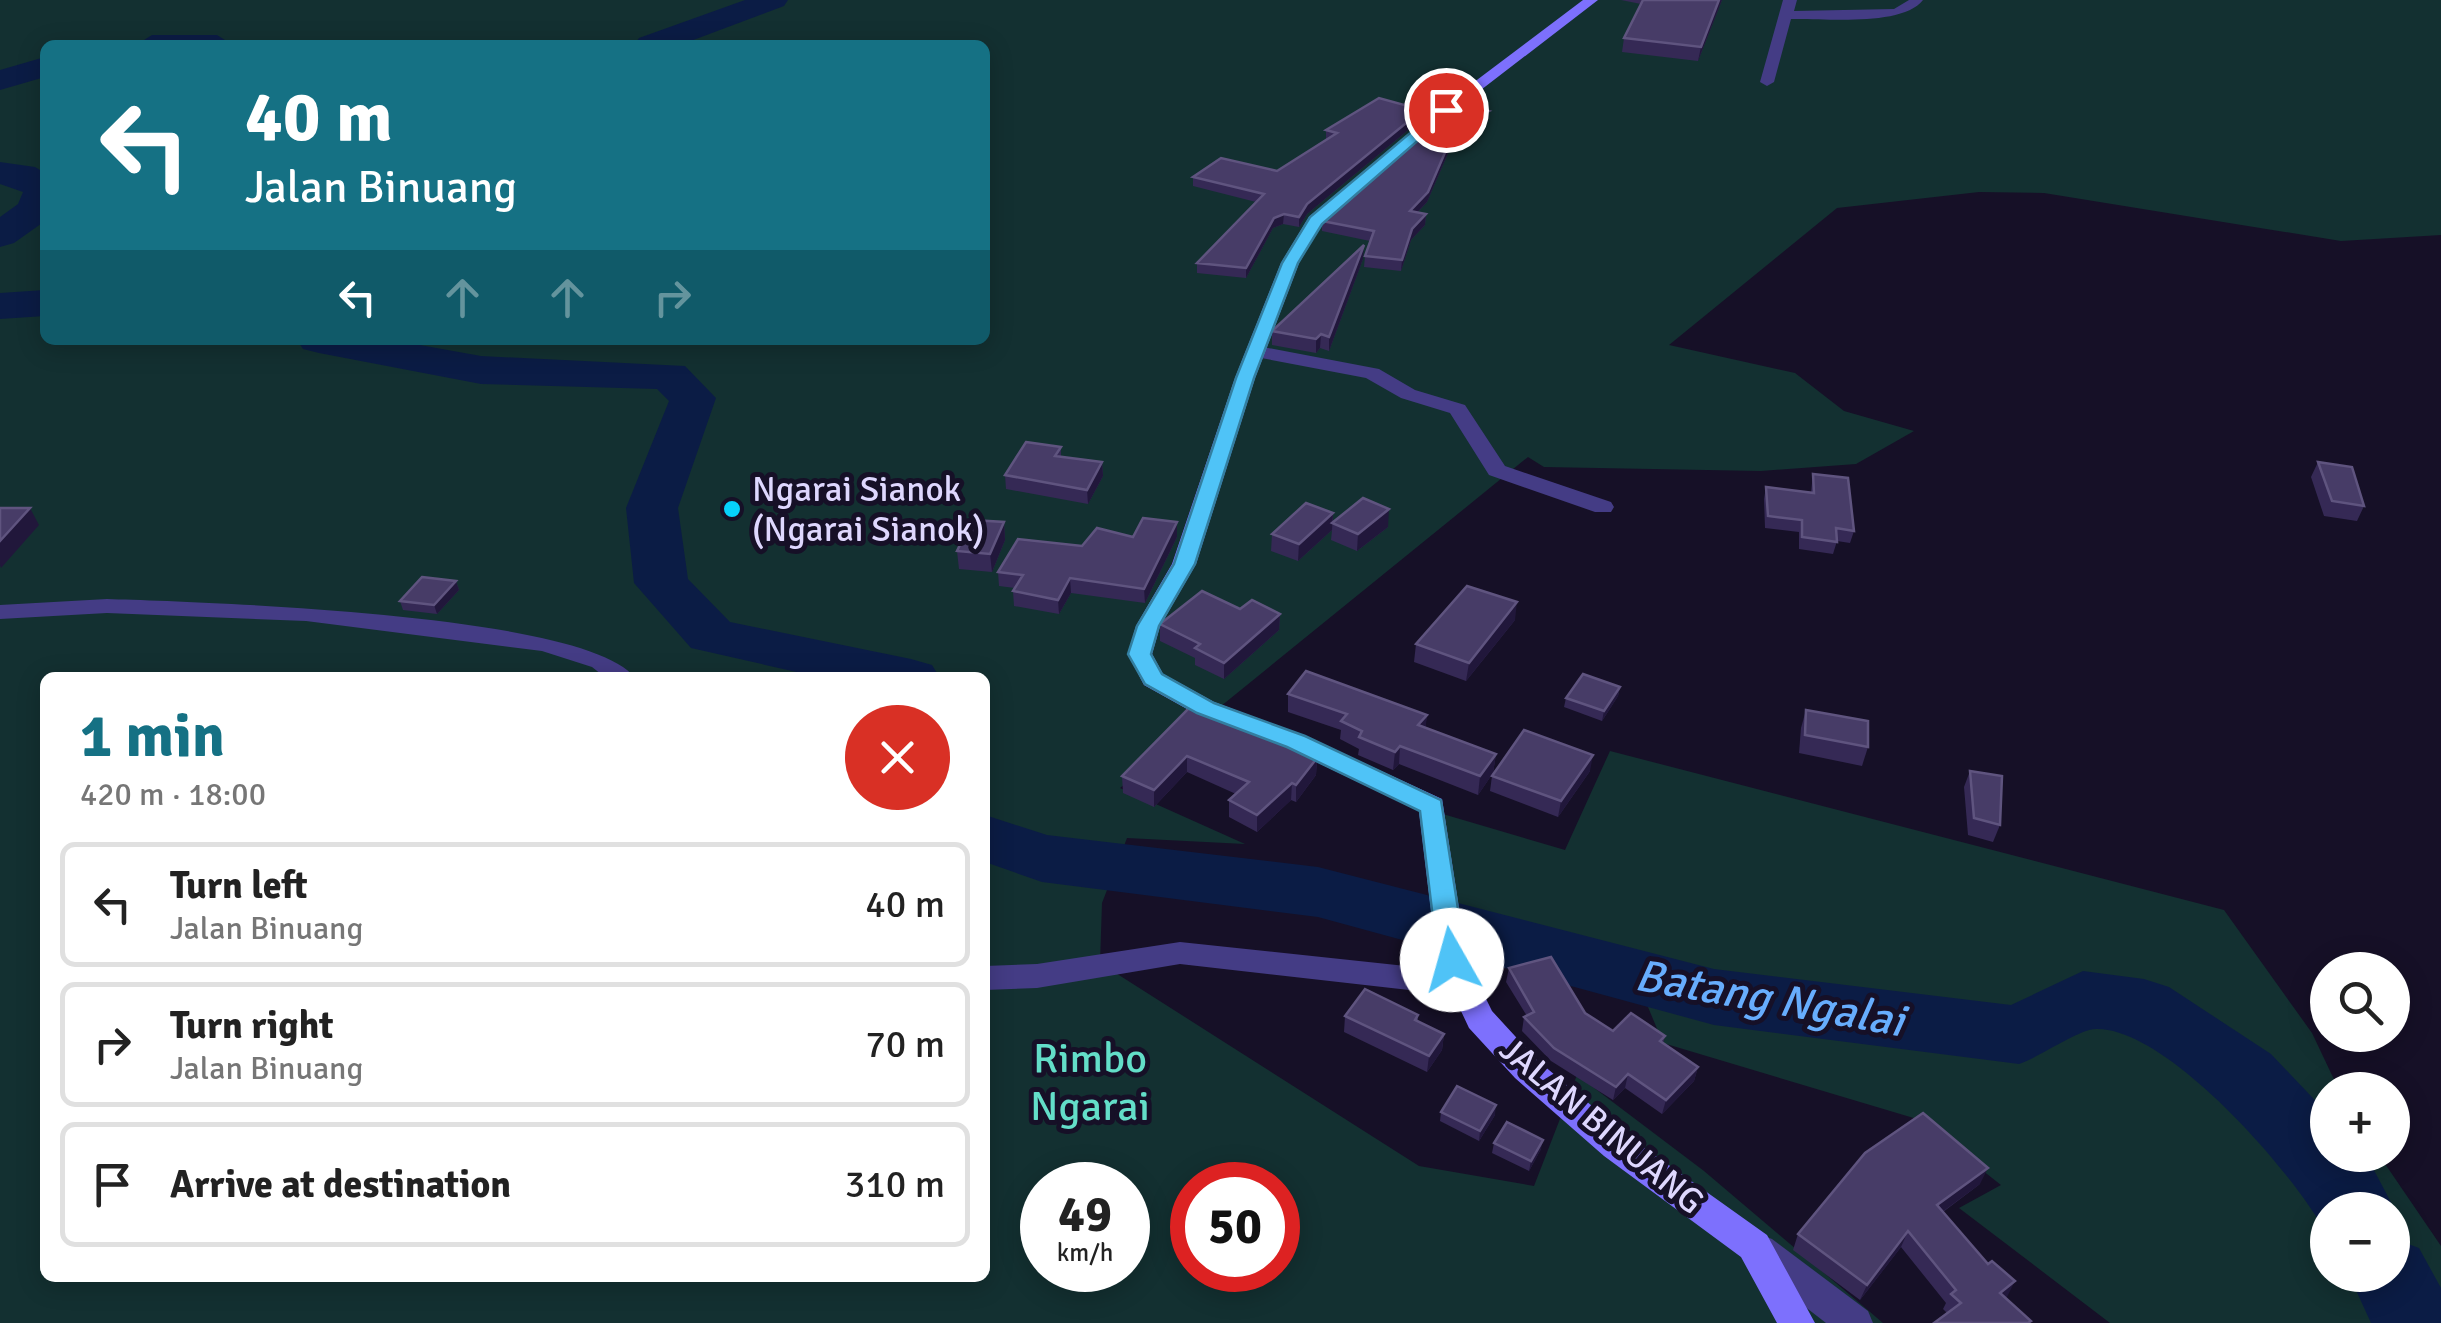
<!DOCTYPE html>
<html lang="en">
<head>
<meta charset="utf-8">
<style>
  :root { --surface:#fff; --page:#f2f2f2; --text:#222; --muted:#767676; --line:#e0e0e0; --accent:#157184 }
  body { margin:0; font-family:Signika,sans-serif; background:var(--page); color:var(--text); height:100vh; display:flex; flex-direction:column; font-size:38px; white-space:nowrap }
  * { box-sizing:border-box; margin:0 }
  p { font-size:32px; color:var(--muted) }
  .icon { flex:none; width:55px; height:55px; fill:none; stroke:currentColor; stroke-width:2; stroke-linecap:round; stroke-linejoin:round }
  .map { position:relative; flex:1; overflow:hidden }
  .side { position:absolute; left:40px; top:672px; width:950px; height:610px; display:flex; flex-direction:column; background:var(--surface); border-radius:15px; box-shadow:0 5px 25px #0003 }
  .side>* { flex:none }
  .guide { position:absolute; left:40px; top:40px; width:950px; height:305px; border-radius:15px; box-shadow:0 5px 25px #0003; background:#157184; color:#fff; overflow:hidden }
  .buttons { position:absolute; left:2310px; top:952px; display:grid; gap:20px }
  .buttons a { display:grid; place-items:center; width:100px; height:100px; border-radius:50%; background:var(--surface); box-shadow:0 5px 25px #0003; font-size:50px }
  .speed { position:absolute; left:1020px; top:1162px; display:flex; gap:20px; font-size:50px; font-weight:700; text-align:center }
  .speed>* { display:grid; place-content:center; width:130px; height:130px; border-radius:50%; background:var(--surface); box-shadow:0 5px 25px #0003; line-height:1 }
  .speed small { font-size:25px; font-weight:400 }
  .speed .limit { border:15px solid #d22; background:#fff; color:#111 }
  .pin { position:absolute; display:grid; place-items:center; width:85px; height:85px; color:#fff; margin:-42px; border:5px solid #fff; border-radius:50%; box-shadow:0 2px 10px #0007 }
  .me { position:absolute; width:110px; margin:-55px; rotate:353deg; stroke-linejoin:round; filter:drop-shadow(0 0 8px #0008) }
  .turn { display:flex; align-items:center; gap:35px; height:210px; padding:0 40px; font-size:45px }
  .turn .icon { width:130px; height:130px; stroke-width:2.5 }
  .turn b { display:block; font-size:70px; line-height:85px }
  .lanes { display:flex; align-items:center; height:95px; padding:0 40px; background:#0003; justify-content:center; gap:50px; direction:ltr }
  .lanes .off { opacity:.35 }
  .round { display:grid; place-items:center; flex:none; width:105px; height:105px; border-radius:52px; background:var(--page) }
  .overview { display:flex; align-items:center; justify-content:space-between; height:170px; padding:0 40px }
  h1 { font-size:60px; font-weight:700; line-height:75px; color:var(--accent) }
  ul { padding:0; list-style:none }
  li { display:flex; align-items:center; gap:30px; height:125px; margin:0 20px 15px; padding:0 20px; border:5px solid var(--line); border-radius:15px }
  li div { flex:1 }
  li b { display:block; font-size:38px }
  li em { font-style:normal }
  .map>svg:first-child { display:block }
  .green { fill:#133031; fill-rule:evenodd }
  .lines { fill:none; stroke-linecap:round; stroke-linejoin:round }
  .river { fill:#0b1c45; fill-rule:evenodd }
  .street { fill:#443c85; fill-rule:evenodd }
  .secondary { fill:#7d70fd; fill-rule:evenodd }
  .wall { fill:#352955 }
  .shaded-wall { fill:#21173b }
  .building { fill:#473c67; stroke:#5f547f; stroke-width:2.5 }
  .route { fill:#4fc3f7; stroke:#337fa1; stroke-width:2.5 }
  .poi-dot { fill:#06d1fb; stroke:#161027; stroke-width:4 }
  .labels { text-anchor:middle; stroke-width:10; stroke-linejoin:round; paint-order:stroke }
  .poi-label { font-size:35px; fill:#ded7fe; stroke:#161027; text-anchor:start }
  .street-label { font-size:35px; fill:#ded7fe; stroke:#161027 }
  .near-park-label { font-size:42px; fill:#63dec8; stroke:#161027 }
  .near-water-label { font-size:45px; font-style:italic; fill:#67adfd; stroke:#161027 }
</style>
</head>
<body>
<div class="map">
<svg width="2441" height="1323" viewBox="0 0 2441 1323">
  <rect width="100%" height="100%" fill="#161027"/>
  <g class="green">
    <path d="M0,0H2441V235L2341,241L2044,193L1979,192L1837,208L1669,345L1795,373L1844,411L1914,431L1856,464L1761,471L1544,467L1528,457L1120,788L1245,844L1127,838L1102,903L1100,963L1419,1166L1534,1186L1577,1075L1704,1171L1883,1323H0ZM45,45H985V340H45ZM45,678H985V1278H45ZM1042,1185H1128V1270H1042ZM1192,1185H1278V1270H1192Z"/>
    <path d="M1610,751L2224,910L2312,1033L2339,1090H2328V1155H2379L2441,1246V1323H2110L1959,1208L2001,1185L1917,1119L1663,1043L1638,983L1548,946L1450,917L1436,812L1565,850ZM2328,1210H2392V1275H2328Z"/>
  </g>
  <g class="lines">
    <g class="river">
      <polygon points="745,0 788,0 784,6 680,45 634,45 639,38"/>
      <polygon points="152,35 217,35 233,45 136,45"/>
      <polygon points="45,57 45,77 0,90 0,70"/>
      <polygon points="0,162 35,167 45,173 45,221 14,243 0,247 0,217 18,204 23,192 0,184"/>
      <polygon points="45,290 45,316 0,319 0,293"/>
      <polygon points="297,340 392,340 481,356 685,366 716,398 678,508 688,579 730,622 911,659 932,665 940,678 823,678 691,648 634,583 626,508 669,401 657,389 481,384 319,353 303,349"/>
      <path d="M985,815L1047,835L1318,867L1714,969L2011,1005L2083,971L2144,979L2169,987L2271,1054L2328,1114V1155H2366L2395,1210L2392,1215V1210H2328L2327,1235C2296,1175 2167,1027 2096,1029C2079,1029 2040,1057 2019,1064L1714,1025L1318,917L1042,882L985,862Z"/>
      <polygon points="2392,1238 2419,1248 2441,1288 2441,1323 2371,1323 2349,1275 2392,1275"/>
    </g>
    <g class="street">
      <path d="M1783,0H1797L1794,11L1894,9L1909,0H1923C1902,27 1825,18 1791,19L1774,82L1767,86L1760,82Z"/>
      <polygon points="1258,346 1379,369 1415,390 1465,405 1505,466 1611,502 1614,507 1611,512 1595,512 1489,475 1450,413 1401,398 1366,378 1251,356 1251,348"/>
      <path d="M107,599C198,602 587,613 635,678H606L592,667L542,651L306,621L107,613L0,619V605Z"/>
      <polygon points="1180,942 1462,972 1473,976 1477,984 1473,992 1462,996 1180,964 1037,988 985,990 985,966 1037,964"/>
      <polygon points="1759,1234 1772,1239 1868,1311 1873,1323 1826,1323 1746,1261 1741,1250 1746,1239"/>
    </g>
    <polygon class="secondary" points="1583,0 1598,0 1451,113 1322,224 1299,263 1255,378 1196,564 1160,626 1152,654 1163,674 1214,702 1305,736 1442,799 1467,960 1492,1011 1537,1060 1628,1136 1767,1235 1815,1323 1777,1323 1741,1257 1604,1156 1515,1078 1469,1028 1437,960 1419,811 1287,748 1196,714 1144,685 1128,654 1136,626 1172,564 1235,378 1281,263 1309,217 1441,107"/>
  </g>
  <g class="wall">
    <polygon points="1621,0 1722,0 1698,61 1622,52 1624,38 1641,4"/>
    <polygon points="1438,97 1437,106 1307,214 1299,227 1283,224 1273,228 1246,278 1197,273 1197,263 1256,202 1193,186 1193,177 1277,171 1326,139 1326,130 1404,105"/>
    <polygon points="1459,102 1488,121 1455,137 1427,202 1418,212 1426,214 1425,225 1411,240 1401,271 1364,267 1365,256 1370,241 1322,231 1322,221"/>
    <polygon points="1363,259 1329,351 1320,348 1316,353 1272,345 1272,331"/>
    <polygon points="1061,447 1061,457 1102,462 1103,476 1088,504 1006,489 1005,475"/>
    <polygon points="2318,462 2364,506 2357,521 2324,516 2311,477"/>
    <polygon points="1813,474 1854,531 1850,543 1837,541 1833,554 1799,549 1799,532 1765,528 1764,499 1766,487 1811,492"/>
    <polygon points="1333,513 1333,523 1388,527 1357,551 1331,540 1332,530 1298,561 1271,551 1272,534"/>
    <polygon points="1004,522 1005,540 992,572 959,569 957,551"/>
    <polygon points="1177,522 1177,537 1145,603 1071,593 1059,614 1014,606 1013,591 1015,588 999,586 998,572 1082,546 1133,537"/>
    <polygon points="456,581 459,590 437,614 403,610 400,601"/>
    <polygon points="1240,609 1280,614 1279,630 1224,679 1195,665 1195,658 1160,641 1160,624"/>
    <polygon points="1515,620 1466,681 1414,662 1416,644"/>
    <polygon points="1620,687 1618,696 1602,721 1564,707 1566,698"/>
    <polygon points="1288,694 1427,715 1425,728 1496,754 1493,773 1478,795 1399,764 1393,770 1358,755 1359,749 1340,739 1341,730 1288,712"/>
    <polygon points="1188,709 1317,758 1316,775 1296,802 1291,800 1257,832 1229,817 1229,800 1236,794 1187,772 1154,807 1123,793 1122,776"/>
    <polygon points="1806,710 1868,747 1862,766 1799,753 1801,728"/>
    <polygon points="1590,771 1558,817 1490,791 1492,776"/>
    <polygon points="1970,771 2000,825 1993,842 1968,835 1964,787"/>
    <polygon points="1509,968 1585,1013 1613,1031 1665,1036 1663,1044 1698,1067 1694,1081 1662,1114 1625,1088 1613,1100 1551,1061 1522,1031 1524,1017 1527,1016 1506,982"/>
    <polygon points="1418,1015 1418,1021 1444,1034 1442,1050 1427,1072 1344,1032 1345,1016"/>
    <polygon points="1441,1112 1495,1115 1479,1141 1440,1121"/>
    <polygon points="1494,1143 1541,1149 1529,1171 1492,1153"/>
    <polygon points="1980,1184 1943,1212 1988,1264 2015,1281 1947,1313 1943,1309 1946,1303 1901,1247 1860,1300 1793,1250 1798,1234"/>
  </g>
  <g class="shaded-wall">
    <polygon points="1719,0 1722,0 1698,61 1701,47"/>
    <polygon points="1438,97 1437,106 1307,214 1299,227 1299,217 1307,204"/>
    <polygon points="1489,111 1488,121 1455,137 1427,202 1409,221 1410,211 1456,127"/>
    <polygon points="1284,214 1283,224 1273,228 1246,278 1246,268 1274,218"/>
    <polygon points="1426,214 1425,225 1411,240 1401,271 1402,260 1412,229"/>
    <polygon points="1364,245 1363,259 1329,351 1329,337"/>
    <polygon points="1321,334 1320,348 1316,353 1316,339"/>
    <polygon points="1102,462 1103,476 1088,504 1087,490"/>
    <polygon points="30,508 39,525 1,568 0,565 0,541"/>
    <polygon points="1389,509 1388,527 1357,551 1358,534"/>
    <polygon points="1333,513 1332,530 1298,561 1299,544"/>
    <polygon points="1004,522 1005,540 992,572 990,554"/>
    <polygon points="1177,522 1177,537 1145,603 1144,589"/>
    <polygon points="1070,578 1071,593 1059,614 1058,600"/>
    <polygon points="456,581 459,590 437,614 434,605"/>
    <polygon points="1517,602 1515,620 1466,681 1469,663"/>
    <polygon points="1280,614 1279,630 1224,679 1224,663"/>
    <polygon points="1620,687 1618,696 1602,721 1604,711"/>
    <polygon points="1427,715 1425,733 1418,725"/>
    <polygon points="1400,746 1399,764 1393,770 1395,752"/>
    <polygon points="1496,754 1493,773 1478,795 1480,776"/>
    <polygon points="1593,755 1590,771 1558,817 1561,801"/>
    <polygon points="1187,756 1187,772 1154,807 1154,790"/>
    <polygon points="1317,758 1316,775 1296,802 1296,785"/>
    <polygon points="1292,783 1291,800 1257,832 1257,815"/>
    <polygon points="1444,1034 1442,1050 1427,1072 1429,1056"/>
    <polygon points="1698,1067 1694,1081 1662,1114 1666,1100"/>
    <polygon points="1628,1074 1625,1088 1613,1100 1616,1087"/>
    <polygon points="1496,1105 1495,1115 1479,1141 1480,1131"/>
    <polygon points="1543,1140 1541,1149 1529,1171 1531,1161"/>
    <polygon points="1988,1168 1980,1184 1930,1221 1937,1205"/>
    <polygon points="1908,1231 1901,1247 1860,1300 1867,1285"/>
    <polygon points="2015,1281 2007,1297 1992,1308 2000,1293"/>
  </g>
  <g class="building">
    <polygon points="1643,0 1719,0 1701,47 1624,38"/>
    <polygon points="1422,92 1438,97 1307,204 1299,217 1284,214 1274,218 1246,268 1197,263 1264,194 1193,177 1221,158 1277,171 1337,133 1326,130 1379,98 1404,105"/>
    <polygon points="1459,102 1489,111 1456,127 1428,192 1410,211 1426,214 1412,229 1402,260 1365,256 1374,231 1322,221"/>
    <polygon points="1364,245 1329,337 1321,334 1316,339 1272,331"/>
    <polygon points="1026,442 1061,447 1055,456 1102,462 1087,490 1005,475"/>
    <polygon points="2318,462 2352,467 2364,506 2332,501"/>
    <polygon points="1813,474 1848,478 1854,531 1836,528 1837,542 1802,537 1802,520 1768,516 1766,487 1814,493"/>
    <polygon points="1363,498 1389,509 1358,534 1332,523"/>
    <polygon points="1306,503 1333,513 1299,544 1272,534"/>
    <polygon points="0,508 30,508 0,541"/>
    <polygon points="1143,518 1177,522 1144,589 1070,578 1058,600 1013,591 1023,575 998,572 1018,539 1082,546 1097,528 1133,537"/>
    <polygon points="972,520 1004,522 990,554 957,551"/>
    <polygon points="422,577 456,581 434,605 400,601"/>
    <polygon points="1467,586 1517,602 1469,663 1416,644"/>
    <polygon points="1202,591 1240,609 1252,600 1280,614 1224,663 1195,648 1200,644 1160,624"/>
    <polygon points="1306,671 1427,715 1418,725 1496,754 1480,776 1400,746 1395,752 1359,737 1362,731 1341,721 1347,714 1288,694"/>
    <polygon points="1583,674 1620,687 1604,711 1566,698"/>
    <polygon points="1188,709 1196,709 1317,758 1296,785 1292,783 1257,815 1229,800 1249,782 1187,756 1154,790 1122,776"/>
    <polygon points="1806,710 1868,721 1868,747 1805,735"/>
    <polygon points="1524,730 1593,755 1561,801 1492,776"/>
    <polygon points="1970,771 2002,776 2000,825 1974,818"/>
    <polygon points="1551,957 1585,1013 1613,1031 1631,1013 1665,1036 1660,1041 1698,1067 1666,1100 1628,1074 1616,1087 1554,1048 1524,1017 1534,1012 1509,968"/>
    <polygon points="1365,989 1418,1015 1415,1020 1444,1034 1429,1056 1345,1016"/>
    <polygon points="1457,1086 1496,1105 1480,1131 1441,1112"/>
    <polygon points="1923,1113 1988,1168 1937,1205 1988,1264 1992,1261 2015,1281 2000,1293 2031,1321 2028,1323 1934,1323 1961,1303 1951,1294 1956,1290 1908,1231 1867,1285 1798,1234 1865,1153"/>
    <polygon points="1507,1122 1543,1140 1531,1161 1494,1143"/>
  </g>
  <polygon class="route" points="1441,107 1453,110 1322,224 1298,263 1254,378 1195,564 1159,626 1151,654 1162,674 1214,703 1305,736 1441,800 1466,960 1452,970 1438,960 1420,811 1287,747 1197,713 1145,684 1128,654 1137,626 1174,564 1236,378 1282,263 1310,217"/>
  <circle class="poi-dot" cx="732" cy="509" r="10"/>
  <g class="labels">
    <g class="poi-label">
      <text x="752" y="501">Ngarai Sianok<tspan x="752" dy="40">(Ngarai Sianok)</tspan></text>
    </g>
    <g class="street-label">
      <text transform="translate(1602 1125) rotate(40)" y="12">JALAN BINUANG</text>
    </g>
    <g class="near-park-label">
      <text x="1090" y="1072">Rimbo<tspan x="1090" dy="48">Ngarai</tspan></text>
    </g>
    <g class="near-water-label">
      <text transform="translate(1770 997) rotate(10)" y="16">Batang Ngalai</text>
    </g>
  </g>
</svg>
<div class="buttons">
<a><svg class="icon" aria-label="search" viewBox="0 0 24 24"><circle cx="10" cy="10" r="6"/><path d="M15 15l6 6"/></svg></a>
<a>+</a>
<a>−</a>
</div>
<div class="speed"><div>49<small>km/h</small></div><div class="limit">50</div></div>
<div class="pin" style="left:1446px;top:110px;background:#d93025"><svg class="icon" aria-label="arrive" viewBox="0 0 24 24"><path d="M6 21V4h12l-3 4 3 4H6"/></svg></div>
<svg class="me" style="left:1452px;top:960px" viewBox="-20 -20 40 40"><circle r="19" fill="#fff"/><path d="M0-13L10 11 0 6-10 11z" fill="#4fc3f7"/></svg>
<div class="guide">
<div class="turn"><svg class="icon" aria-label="left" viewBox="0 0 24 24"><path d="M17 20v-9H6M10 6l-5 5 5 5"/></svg><div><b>40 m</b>Jalan Binuang</div></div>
<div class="lanes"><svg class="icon" aria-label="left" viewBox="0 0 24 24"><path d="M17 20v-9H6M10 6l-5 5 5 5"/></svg><svg class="icon off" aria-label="ahead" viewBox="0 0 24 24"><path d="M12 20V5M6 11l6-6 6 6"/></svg><svg class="icon off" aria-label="ahead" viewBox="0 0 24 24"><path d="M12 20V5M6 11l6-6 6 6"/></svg><svg class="icon off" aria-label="right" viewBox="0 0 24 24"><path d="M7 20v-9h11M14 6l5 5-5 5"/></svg></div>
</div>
<section class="side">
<div class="overview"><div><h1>1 min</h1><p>420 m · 18:00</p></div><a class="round" style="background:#d93025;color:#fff"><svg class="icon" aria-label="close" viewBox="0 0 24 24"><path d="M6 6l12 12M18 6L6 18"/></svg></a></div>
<ul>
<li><svg class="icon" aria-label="left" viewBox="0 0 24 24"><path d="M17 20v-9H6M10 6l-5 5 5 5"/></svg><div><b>Turn left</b><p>Jalan Binuang</p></div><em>40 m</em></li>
<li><svg class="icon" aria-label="right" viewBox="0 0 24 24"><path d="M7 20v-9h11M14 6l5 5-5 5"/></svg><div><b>Turn right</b><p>Jalan Binuang</p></div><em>70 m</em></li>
<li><svg class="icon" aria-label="arrive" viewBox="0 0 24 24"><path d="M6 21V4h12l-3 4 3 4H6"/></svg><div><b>Arrive at destination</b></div><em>310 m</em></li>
</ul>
</section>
</div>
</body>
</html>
